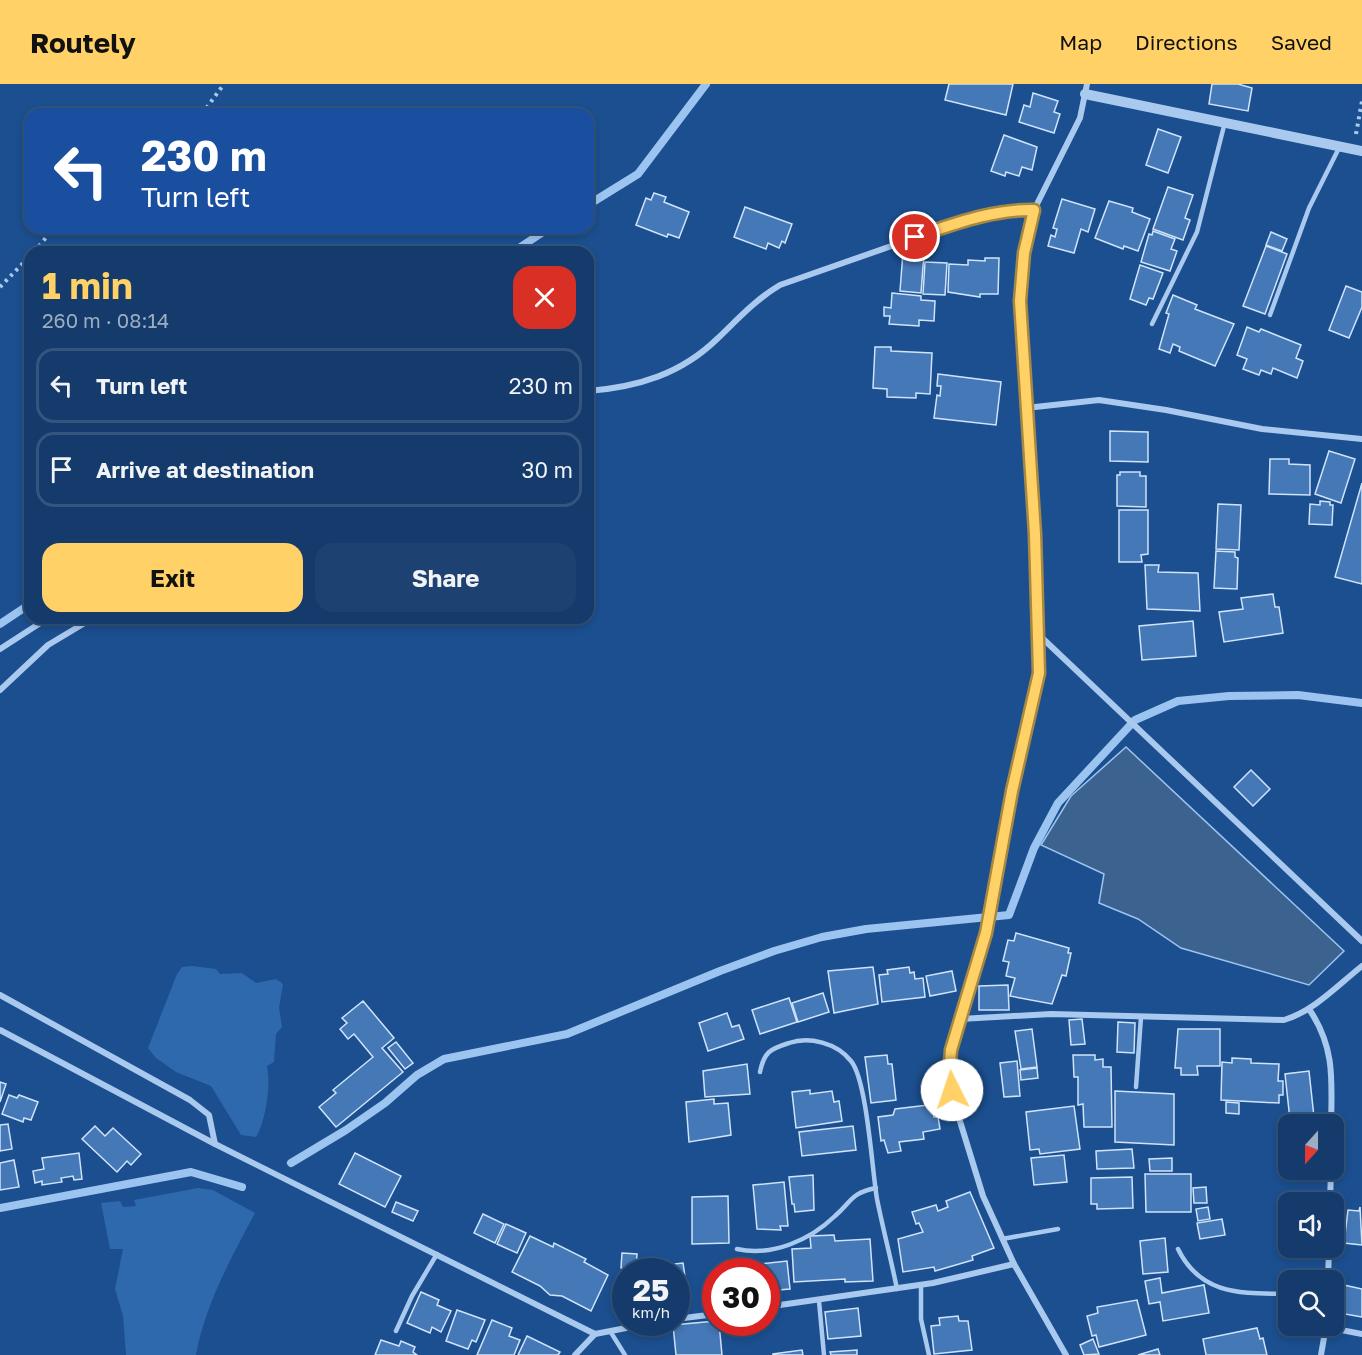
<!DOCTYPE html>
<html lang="en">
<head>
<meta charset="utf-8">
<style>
  :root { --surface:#143b6b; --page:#1d4271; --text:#f1f3f6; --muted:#9dadc1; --line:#33557e; --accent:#ffd166 }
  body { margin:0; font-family:"Golos Text",sans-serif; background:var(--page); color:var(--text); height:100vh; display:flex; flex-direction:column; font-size:22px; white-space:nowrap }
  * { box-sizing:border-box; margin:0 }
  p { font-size:20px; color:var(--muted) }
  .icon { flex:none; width:33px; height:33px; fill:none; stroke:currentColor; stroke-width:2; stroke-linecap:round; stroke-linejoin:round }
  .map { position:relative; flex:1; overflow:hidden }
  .side { position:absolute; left:24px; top:162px; width:570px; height:378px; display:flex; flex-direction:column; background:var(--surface); border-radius:18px; box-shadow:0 3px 9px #0003,0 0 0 2px var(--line) }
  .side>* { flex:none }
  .hud { position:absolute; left:24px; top:24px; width:570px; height:126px; border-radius:18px; box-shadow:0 3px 9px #0003,0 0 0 2px var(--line); background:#1a4fa0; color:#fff; overflow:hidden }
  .needle { width:39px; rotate:201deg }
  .fabs { position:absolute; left:1278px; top:1030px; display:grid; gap:12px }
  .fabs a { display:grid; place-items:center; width:66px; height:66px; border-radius:12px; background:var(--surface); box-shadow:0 3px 9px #0003,0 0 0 2px var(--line); font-size:30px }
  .speed { position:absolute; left:612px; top:1174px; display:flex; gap:12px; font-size:30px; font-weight:700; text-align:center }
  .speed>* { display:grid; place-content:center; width:78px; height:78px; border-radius:50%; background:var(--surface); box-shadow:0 3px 9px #0003,0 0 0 2px var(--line); line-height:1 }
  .speed small { font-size:15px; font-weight:400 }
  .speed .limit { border:9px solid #d22; background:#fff; color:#111 }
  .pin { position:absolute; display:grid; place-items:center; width:51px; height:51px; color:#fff; margin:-26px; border:3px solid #fff; border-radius:50%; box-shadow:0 2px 6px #0007 }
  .me { position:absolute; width:66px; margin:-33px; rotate:356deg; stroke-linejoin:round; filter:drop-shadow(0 0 4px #0008) }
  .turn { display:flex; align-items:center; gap:21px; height:126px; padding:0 18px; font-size:27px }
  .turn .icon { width:78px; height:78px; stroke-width:2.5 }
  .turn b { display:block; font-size:42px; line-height:51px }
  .round { display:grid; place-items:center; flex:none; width:63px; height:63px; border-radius:18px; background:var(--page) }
  .summary { display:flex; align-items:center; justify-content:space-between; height:102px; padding:0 18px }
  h1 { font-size:36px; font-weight:700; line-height:45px; color:var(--accent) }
  .action { display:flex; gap:12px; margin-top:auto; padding:12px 18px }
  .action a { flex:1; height:69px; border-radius:18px; background:var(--accent); color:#111; font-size:24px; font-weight:700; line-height:69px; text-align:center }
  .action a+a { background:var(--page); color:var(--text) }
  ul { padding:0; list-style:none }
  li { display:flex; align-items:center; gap:18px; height:75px; margin:0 12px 9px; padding:0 6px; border:3px solid var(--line); border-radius:18px }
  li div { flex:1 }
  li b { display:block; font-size:22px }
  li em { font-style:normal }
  header { display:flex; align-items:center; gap:36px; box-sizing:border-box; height:84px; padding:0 30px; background:var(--accent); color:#111 }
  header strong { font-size:28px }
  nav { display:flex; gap:33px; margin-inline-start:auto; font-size:21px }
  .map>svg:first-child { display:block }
  .green { fill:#2e69ad }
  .water { fill:#3c6290; stroke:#9cc4f0; stroke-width:1.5 }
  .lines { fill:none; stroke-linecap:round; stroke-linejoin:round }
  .stream { stroke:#9cc4f0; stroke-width:8 }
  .building { fill:#4478b7; stroke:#cfe3fa; stroke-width:1.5 }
  .path { stroke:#a9c9ee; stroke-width:4; stroke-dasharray:3 4.5; stroke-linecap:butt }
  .service { stroke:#a9c9ee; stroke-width:4.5 }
  .minor { stroke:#a9c9ee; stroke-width:6 }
  .tertiary { stroke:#a9c9ee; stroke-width:10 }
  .route-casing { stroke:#a68842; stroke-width:15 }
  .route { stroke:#ffd166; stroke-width:10 }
</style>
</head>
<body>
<header>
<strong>Routely</strong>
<nav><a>Map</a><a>Directions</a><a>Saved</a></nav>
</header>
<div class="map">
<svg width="1362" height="1271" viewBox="0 0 1362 1271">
  <rect width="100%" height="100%" fill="#1b4f8f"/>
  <g class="green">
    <path d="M192,882L216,885L220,890L242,889L256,899L276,895L283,900L279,924L282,943L276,950L274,978L267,982C271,1002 266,1036 256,1053L241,1051L211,1002L176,988L156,974L148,964L177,890L182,883Z"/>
    <path d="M198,1104L213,1106L255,1129C231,1174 205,1221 196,1271H126L123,1232L115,1205L123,1165H110L101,1119L120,1117L123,1123L136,1122L134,1116Z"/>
  </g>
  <polygon class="water" points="1126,663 1344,867 1309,901 1181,864 1138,835 1099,819 1104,790 1041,761 1071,712"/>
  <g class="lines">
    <g class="stream">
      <polyline points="588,121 638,90 706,0"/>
      <polyline points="513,168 549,144"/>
      <polyline points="0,540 30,520"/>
      <polyline points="291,1079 346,1046 385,1019 417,991 444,975 567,950 720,887 774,867 822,853 866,845 1009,831 1034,764 1058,719 1135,636 1178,617 1229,612 1298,611 1362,619"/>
      <polyline points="0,1124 191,1088 242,1103"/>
    </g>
  </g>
  <g class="building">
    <polygon points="949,0 1013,0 1006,31 945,16"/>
    <polygon points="1212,0 1238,0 1252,4 1248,27 1209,20"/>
    <polygon points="1033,9 1058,17 1054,28 1060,30 1054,49 1019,38 1024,21 1030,23"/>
    <polygon points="1158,45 1181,53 1168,89 1146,81"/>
    <polygon points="1004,51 1037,63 1032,86 1022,83 1019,92 1006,88 1005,92 991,87"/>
    <polygon points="1168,103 1193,111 1185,134 1190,136 1183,156 1153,145"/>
    <polygon points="654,109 666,113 664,118 689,128 679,154 668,150 667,153 636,141 646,114 651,116"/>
    <polygon points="1062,115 1095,125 1088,148 1081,145 1074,169 1048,162 1051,151 1055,153 1057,145 1053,144"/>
    <polygon points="1109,117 1133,124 1132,128 1150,135 1138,167 1124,162 1123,165 1095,154"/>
    <polygon points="745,123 792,140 785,159 782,157 779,164 768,159 766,165 734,153"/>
    <polygon points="1153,147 1175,155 1171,165 1177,167 1170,187 1141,178 1149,150 1152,151"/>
    <polygon points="1271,148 1287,155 1282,167 1266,161"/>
    <polygon points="1266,162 1287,170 1265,230 1243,222"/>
    <polygon points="903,168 924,170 921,209 900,207"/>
    <polygon points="985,174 999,174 998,210 980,210 980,213 948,208 949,180 968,181 968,176 985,177"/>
    <polygon points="925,178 947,179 945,211 923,210"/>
    <polygon points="1140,181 1163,189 1153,215 1149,214 1146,221 1130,215"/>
    <polygon points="1346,202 1362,208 1362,223 1349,254 1329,246"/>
    <polygon points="892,209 921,212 921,216 935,217 934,237 919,236 919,242 889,240 890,232 884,232 884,223 891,224"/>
    <polygon points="1173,211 1197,221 1195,225 1234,240 1215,282 1179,267 1180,263 1173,260 1170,269 1159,265 1169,230 1166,229"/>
    <polygon points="1247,243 1259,248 1261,245 1301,261 1296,274 1303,277 1297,294 1273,284 1271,290 1261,286 1259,291 1243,285 1247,275 1237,271"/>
    <polygon points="875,263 891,263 891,267 932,269 930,310 916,309 916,314 887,313 887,305 873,304"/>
    <polygon points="938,290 1001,298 996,341 934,334 937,311 940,312 941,302 937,302"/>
    <polygon points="1110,347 1148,348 1148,378 1110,377"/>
    <polygon points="1329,367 1355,375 1341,419 1315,410"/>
    <polygon points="1270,375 1289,375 1289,380 1310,381 1310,411 1269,410"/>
    <polygon points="1120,388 1140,388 1140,392 1146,392 1146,423 1117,422 1117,391 1120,391"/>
    <polygon points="1362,399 1362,500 1335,493"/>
    <polygon points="1320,417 1330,418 1330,421 1333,421 1332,441 1309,440 1310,420 1320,421"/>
    <polygon points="1218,420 1241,421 1239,466 1216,465"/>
    <polygon points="1119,426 1148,426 1148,470 1141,471 1142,478 1119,478"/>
    <polygon points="1216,467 1235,468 1235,473 1238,474 1237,505 1214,504"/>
    <polygon points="1145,481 1159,481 1158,488 1198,489 1200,527 1147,525"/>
    <polygon points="1273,510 1275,523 1279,523 1283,549 1224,558 1219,528 1243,525 1241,514"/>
    <polygon points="1193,537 1196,572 1142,576 1139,542"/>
    <polygon points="1251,686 1270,705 1253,722 1234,703"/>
    <polygon points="1016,849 1069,864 1068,869 1071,869 1066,892 1062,891 1052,920 1010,912 1015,894 1006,892 1009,878 1003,877 1008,856 1014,857"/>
    <polygon points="873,883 878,920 834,929 828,887"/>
    <polygon points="909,883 910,889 914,888 915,895 923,894 925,913 882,918 879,891 888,890 887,886"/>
    <polygon points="952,887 956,907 930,912 926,892"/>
    <polygon points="1008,901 1009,926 979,926 979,902"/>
    <polygon points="823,909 829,928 798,938 792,919"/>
    <polygon points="789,914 797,938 760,950 752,926"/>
    <polygon points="363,917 394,954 382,964 403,988 336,1043 319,1023 336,1009 333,1006 373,973 354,950 348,955 340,945 347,939 342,934"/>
    <polygon points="727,929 732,943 739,941 744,955 708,967 699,939"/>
    <polygon points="1082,935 1085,960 1071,961 1069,936"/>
    <polygon points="1118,938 1135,939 1134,969 1117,968"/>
    <polygon points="1032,945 1037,983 1021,985 1015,947"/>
    <polygon points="1178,945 1220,945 1220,982 1197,982 1198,991 1181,991 1181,984 1175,984"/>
    <polygon points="396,958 413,979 405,985 388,964"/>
    <polygon points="887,971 888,980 892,980 896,1016 871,1019 865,973"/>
    <polygon points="1073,971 1095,971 1095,976 1103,975 1103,983 1111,983 1112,1043 1084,1043 1083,1020 1078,1021 1078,993 1074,993"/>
    <polygon points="1232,974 1251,975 1251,979 1279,980 1278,997 1283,997 1283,1011 1279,1011 1279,1019 1221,1016 1222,978 1232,979"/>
    <polygon points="1017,977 1020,1012 1004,1013 1000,979"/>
    <polygon points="747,980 750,1010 705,1013 703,987"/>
    <polygon points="1037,984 1038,994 1021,996 1020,986"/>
    <polygon points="1309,987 1314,1033 1290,1036 1285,990"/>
    <polygon points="0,998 6,1000 0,1018"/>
    <polygon points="810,1006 810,1010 832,1007 834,1018 839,1017 842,1037 796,1044 792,1008"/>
    <polygon points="1115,1007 1174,1010 1174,1061 1115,1058"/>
    <polygon points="9,1011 17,1014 19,1011 38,1018 31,1036 24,1034 23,1038 2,1030"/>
    <polygon points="714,1015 714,1020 728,1019 731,1051 689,1058 686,1018"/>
    <polygon points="1226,1018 1239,1019 1239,1030 1226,1029"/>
    <polygon points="928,1021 929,1024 932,1024 934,1033 938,1033 940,1045 923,1048 924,1055 899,1058 901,1067 888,1069 884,1056 881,1057 878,1033 893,1031 895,1025"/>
    <polygon points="1074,1022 1080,1065 1040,1070 1039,1065 1030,1066 1026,1028"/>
    <polygon points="8,1040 12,1065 0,1067 0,1041"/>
    <polygon points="95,1042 105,1052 113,1044 141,1070 131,1081 127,1077 117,1088 82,1055"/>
    <polygon points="853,1042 856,1066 802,1072 799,1048"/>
    <polygon points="1132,1065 1134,1084 1097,1085 1096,1067"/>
    <polygon points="79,1069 82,1095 74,1096 73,1092 61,1094 62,1098 42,1101 42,1097 35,1099 33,1087 44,1085 42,1074"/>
    <polygon points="355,1069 401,1092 385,1123 339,1100"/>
    <polygon points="1064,1071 1067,1098 1034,1101 1031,1074"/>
    <polygon points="1172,1074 1172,1087 1150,1087 1149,1075"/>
    <polygon points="14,1076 19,1103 0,1106 0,1079"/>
    <polygon points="1145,1090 1191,1090 1191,1128 1146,1128"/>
    <polygon points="813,1091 814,1126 795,1128 794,1120 792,1120 789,1093"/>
    <polygon points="1132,1093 1133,1124 1097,1125 1097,1120 1091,1120 1091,1094"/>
    <polygon points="784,1098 788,1142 780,1142 781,1146 757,1145 753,1101"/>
    <polygon points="1206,1103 1207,1119 1194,1119 1193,1104"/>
    <polygon points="970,1108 994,1164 972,1172 973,1176 935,1187 934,1183 903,1188 898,1155 923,1148 919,1139 916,1140 912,1128 936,1121 938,1127 948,1123 946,1117"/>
    <polygon points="728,1112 729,1159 692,1160 692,1113"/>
    <polygon points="396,1118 418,1127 413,1137 392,1128"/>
    <polygon points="1208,1123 1210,1135 1198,1137 1196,1125"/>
    <polygon points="1360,1123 1362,1161 1344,1159 1348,1126 1359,1127"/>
    <polygon points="483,1130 504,1140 495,1159 474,1149"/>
    <polygon points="1222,1135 1225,1151 1200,1155 1197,1139"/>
    <polygon points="506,1140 526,1149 517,1169 497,1160"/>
    <polygon points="834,1151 835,1157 870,1155 873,1197 845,1198 845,1195 794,1198 792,1165 811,1164 810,1152"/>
    <polygon points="530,1152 553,1163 554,1159 586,1175 584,1178 608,1191 591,1227 562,1212 550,1211 540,1202 512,1188"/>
    <polygon points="1165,1154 1168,1188 1143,1190 1140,1157"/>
    <polygon points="622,1169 637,1170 636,1185 621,1184"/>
    <polygon points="787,1177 790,1205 766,1207 766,1188 734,1188 733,1183"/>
    <polygon points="683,1179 687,1206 676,1207 676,1188 648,1188 647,1183"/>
    <polygon points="1160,1194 1162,1209 1204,1201 1209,1229 1163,1237 1160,1218 1149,1220 1145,1197"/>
    <polygon points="1344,1201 1362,1205 1362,1233 1339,1229"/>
    <polygon points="421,1208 439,1216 437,1221 451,1227 441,1248 432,1243 430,1249 407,1239"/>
    <polygon points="1137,1216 1146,1251 1099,1263 1096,1251 1092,1252 1087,1232 1098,1229 1097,1223"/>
    <polygon points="858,1224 861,1252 828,1255 825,1228"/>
    <polygon points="457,1226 485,1236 476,1258 472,1256 468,1265 446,1257"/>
    <polygon points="958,1232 959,1237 968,1237 972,1266 934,1270 931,1242 940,1241 939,1234"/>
    <polygon points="492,1236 512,1244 509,1252 520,1256 514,1271 477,1271"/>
    <polygon points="716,1237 719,1239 722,1271 676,1271 673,1241"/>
    <polygon points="1257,1244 1260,1255 1263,1254 1267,1271 1206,1271 1203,1255"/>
    <polygon points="527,1252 560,1268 558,1271 518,1271"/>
    <polygon points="1093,1255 1099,1270 1084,1271 1080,1261"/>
    <polygon points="381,1256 399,1262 401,1257 415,1263 413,1268 417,1271 375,1271"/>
    <polygon points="1158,1265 1160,1271 1138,1271"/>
    <polygon points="802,1266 803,1271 773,1271 773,1270"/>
    <polygon points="857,1266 857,1271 831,1271 830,1268"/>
  </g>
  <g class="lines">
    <g class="path">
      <polyline points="202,30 224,0"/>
      <polyline points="1356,50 1362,17"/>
      <polyline points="34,168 54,144"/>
      <polyline points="0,203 30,172"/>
    </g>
    <g class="service">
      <polyline points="1270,231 1309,124 1340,62"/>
      <polyline points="1152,240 1197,148 1225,38"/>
      <path d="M760,988C764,968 770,965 789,959C809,952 837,959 851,977C867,996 872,1086 877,1115C883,1145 891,1175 897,1205"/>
      <polyline points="1136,1003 1141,933"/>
      <polyline points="1002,1155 1058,1145"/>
      <path d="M737,1165C772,1173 810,1156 835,1132C852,1117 851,1109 876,1104"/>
      <path d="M1178,1165C1201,1212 1242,1209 1288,1210"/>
      <polyline points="921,1201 921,1235 929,1271"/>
      <polyline points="819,1217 824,1271"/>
      <polyline points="396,1247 412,1212 437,1170"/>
      <polyline points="610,1247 625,1271"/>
    </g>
    <g class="minor">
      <polyline points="1087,0 1080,34 1034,126 1021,198 1020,246 1034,450 1038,550 1362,857"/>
      <path d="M588,307C638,303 681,290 717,255C738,235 755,216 780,201L960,138L1012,125L1034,126"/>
      <polyline points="1026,324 1099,316 1166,326 1262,345 1362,355"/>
      <polyline points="1038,550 1039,589 1013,707 986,850 951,965 949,990 959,1034 983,1112 1014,1180 1066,1271"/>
      <polyline points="0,565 48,534"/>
      <polyline points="0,606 48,561 93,534"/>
      <polyline points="0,911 190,1016 209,1031 215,1060"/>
      <path d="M1309,925C1335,963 1332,996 1331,1041"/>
      <path d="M960,935L1051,930L1284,936C1314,927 1338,901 1362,882"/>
      <polyline points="0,946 215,1060 595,1250 652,1239"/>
      <polyline points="1330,1119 1331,1086"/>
      <polyline points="1328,1197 1329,1164"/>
      <polyline points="766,1223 933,1199 1014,1180"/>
      <polyline points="676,1235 716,1230"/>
      <polyline points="1326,1243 1362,1250"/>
      <polyline points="575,1271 595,1250"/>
      <polyline points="1321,1271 1326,1242"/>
    </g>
    <polyline class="tertiary" points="1085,10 1362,67"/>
  </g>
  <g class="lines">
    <defs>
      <path id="route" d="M915,153C954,140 993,125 1034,126L1024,169L1020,217L1035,450L1039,589L1012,707L986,849L951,966L949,990L952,1006"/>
    </defs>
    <use href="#route" class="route-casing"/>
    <use href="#route" class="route"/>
  </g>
</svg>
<div class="fabs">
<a><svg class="needle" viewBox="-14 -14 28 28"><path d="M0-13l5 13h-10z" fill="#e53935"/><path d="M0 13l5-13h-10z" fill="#9dadc1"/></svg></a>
<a><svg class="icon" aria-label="sound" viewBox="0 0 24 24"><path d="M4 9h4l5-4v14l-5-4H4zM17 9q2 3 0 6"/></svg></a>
<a><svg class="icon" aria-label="search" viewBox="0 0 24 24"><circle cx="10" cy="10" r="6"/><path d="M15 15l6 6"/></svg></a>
</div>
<div class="speed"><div>25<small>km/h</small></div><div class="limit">30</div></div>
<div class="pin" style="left:915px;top:153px;background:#d93025"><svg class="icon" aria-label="arrive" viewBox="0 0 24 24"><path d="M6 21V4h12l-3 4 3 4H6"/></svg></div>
<svg class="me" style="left:952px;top:1006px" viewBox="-20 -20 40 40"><circle r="19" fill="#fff"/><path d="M0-13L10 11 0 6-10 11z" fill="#ffd166"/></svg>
<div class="hud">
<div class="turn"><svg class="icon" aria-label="left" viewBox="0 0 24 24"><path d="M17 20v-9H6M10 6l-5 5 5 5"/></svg><div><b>230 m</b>Turn left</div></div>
</div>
<section class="side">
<div class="summary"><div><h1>1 min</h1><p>260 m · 08:14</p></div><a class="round" style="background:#d93025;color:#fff"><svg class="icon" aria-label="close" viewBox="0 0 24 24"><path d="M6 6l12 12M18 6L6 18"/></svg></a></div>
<ul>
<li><svg class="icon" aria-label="left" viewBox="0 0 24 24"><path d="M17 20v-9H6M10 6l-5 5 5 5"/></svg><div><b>Turn left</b></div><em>230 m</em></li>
<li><svg class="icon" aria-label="arrive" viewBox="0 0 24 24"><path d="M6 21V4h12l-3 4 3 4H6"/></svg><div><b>Arrive at destination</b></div><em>30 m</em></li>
</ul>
<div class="action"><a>Exit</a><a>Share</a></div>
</section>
</div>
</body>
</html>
